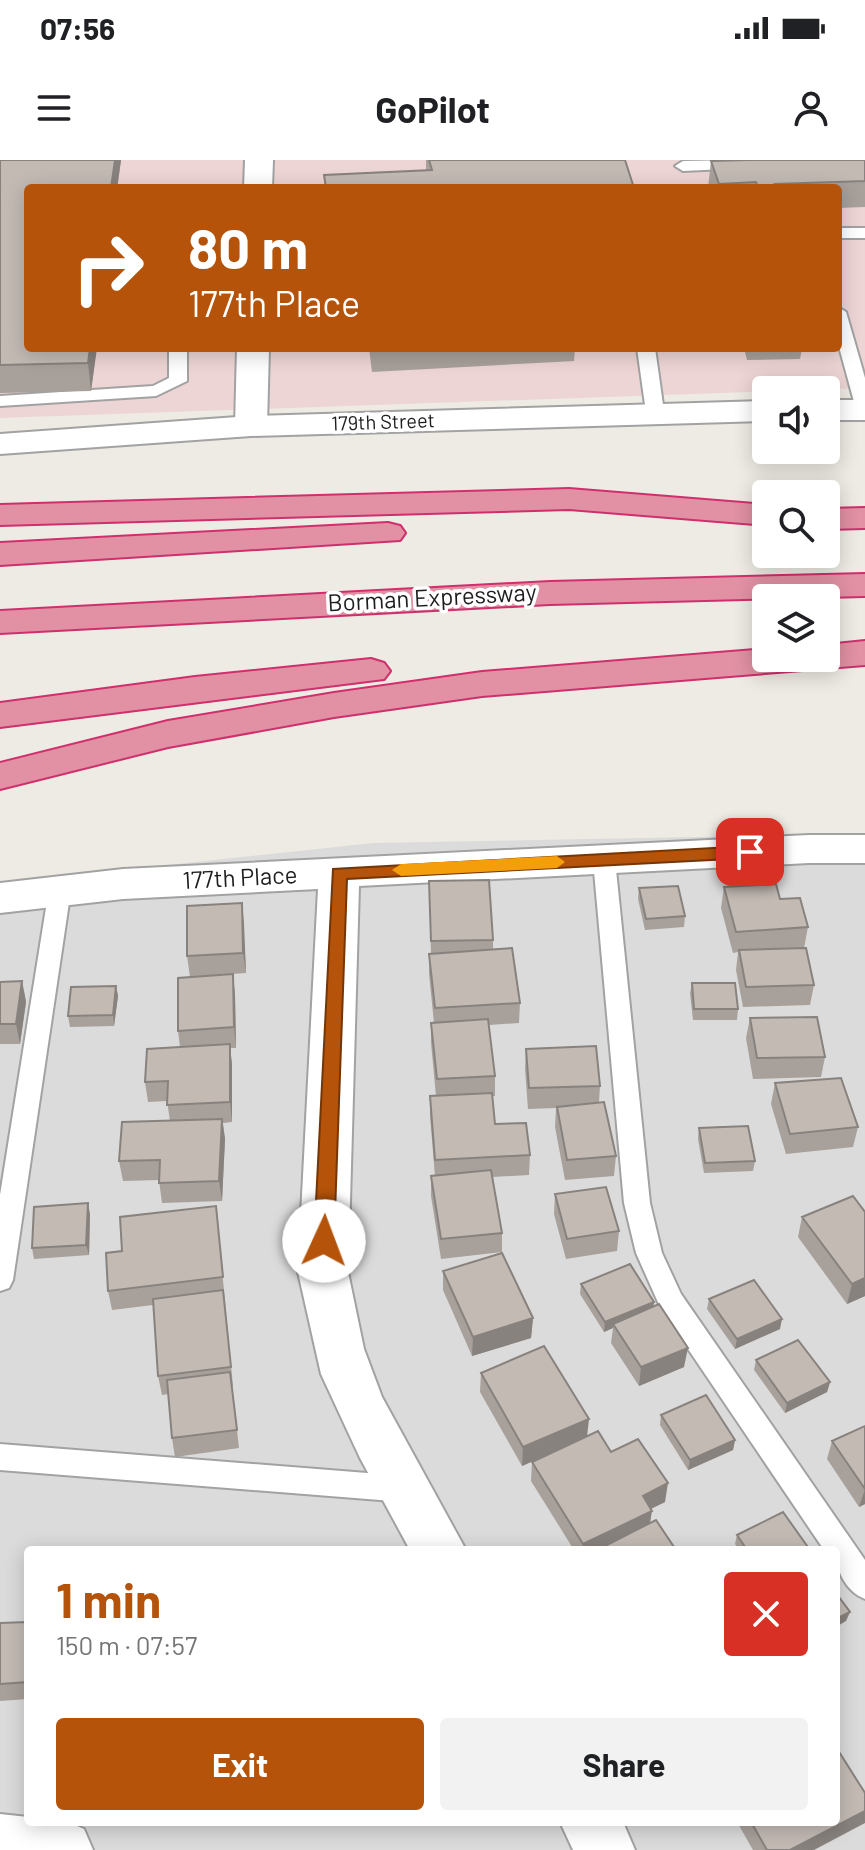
<!DOCTYPE html>
<html lang="en">
<head>
<meta charset="utf-8">
<style>
  :root { --surface:#fff; --page:#f2f2f2; --text:#202124; --muted:#757577; --accent:#b45309 }
  body { margin:0; font-family:Barlow,sans-serif; background:var(--page); color:var(--text); height:100vh; display:flex; flex-direction:column; font-size:30px; white-space:nowrap }
  * { box-sizing:border-box; margin:0 }
  p { font-size:26px; color:var(--muted) }
  .icon { flex:none; width:44px; height:44px; fill:none; stroke:currentColor; stroke-width:2; stroke-linecap:round; stroke-linejoin:round }
  .map { position:relative; flex:1; overflow:hidden }
  .panel { position:absolute; left:24px; top:1386px; width:816px; height:280px; display:flex; flex-direction:column; background:var(--surface); border-radius:8px; box-shadow:0 4px 20px #0003 }
  .panel>* { flex:none }
  .top-card { position:absolute; left:24px; top:24px; width:818px; height:168px; border-radius:8px; box-shadow:0 4px 20px #0003; background:#b45309; color:#fff; overflow:hidden }
  .fabs { position:absolute; left:752px; top:216px; display:grid; gap:16px }
  .fabs a { display:grid; place-items:center; width:88px; height:88px; border-radius:8px; background:var(--surface); box-shadow:0 4px 20px #0003; font-size:40px }
  .pin { position:absolute; display:grid; place-items:center; width:68px; height:68px; color:#fff; margin:-34px; border-radius:16px; box-shadow:0 4px 12px #0006 }
  .me { position:absolute; width:88px; margin:-44px; rotate:2deg; stroke-linejoin:round; filter:drop-shadow(0 0 6px #0008) }
  .turn { display:flex; align-items:center; gap:28px; height:168px; padding:0 32px; font-size:36px }
  .turn .icon { width:104px; height:104px; stroke-width:2.5 }
  .turn b { display:block; font-size:56px; line-height:68px }
  .round { display:grid; place-items:center; flex:none; width:84px; height:84px; border-radius:8px; background:var(--page) }
  .summary { display:flex; align-items:center; justify-content:space-between; height:136px; padding:0 32px }
  h1 { font-size:48px; font-weight:700; line-height:60px; color:var(--accent) }
  .button { display:flex; gap:16px; margin-top:auto; padding:16px 32px }
  .button a { flex:1; height:92px; border-radius:8px; background:var(--accent); color:#fff; font-size:32px; font-weight:700; line-height:92px; text-align:center }
  .button a+a { background:var(--page); color:var(--text) }
  .status { display:flex; justify-content:space-between; align-items:center; height:56px; padding:0 40px; background:var(--surface); direction:ltr }
  .status svg { height:22px; fill:currentColor }
  header { display:flex; justify-content:space-between; align-items:center; height:104px; padding:0 32px; background:var(--surface); font-size:36px; font-weight:700 }
  .map>svg:first-child { display:block }
  .residential { fill:#dcdbdb; fill-rule:evenodd }
  .commercial { fill:#eed5d5; fill-rule:evenodd }
  .lines { fill:none; stroke-linecap:round; stroke-linejoin:round }
  .service-casing { stroke:#a2a2a2; stroke-width:4 }
  .minor-casing { stroke:#a2a2a2; stroke-width:4 }
  .tertiary-casing { stroke:#a2a2a2; stroke-width:4 }
  .motorway-casing { stroke:#cf2f6c; stroke-width:4 }
  .service { fill:#fff; fill-rule:evenodd }
  .minor { fill:#fff; fill-rule:evenodd }
  .tertiary { fill:#fff; fill-rule:evenodd }
  .motorway { fill:#e191a3; fill-rule:evenodd }
  .wall { fill:#a8a09b }
  .shaded-wall { fill:#88827e }
  .building { fill:#c3bab4; stroke:#88827e; stroke-width:2 }
  .route { fill:#b45309; stroke:#753606; stroke-width:2 }
  .slow { fill:#f59e0b }
  .labels { text-anchor:middle; stroke-width:7; stroke-linejoin:round; paint-order:stroke }
  .far-street-label { font-size:20px; fill:#1e1e1e; stroke:#fff }
  .street-label { font-size:24px; fill:#1e1e1e; stroke:#fff }
</style>
</head>
<body>
<div class="status"><b>07:56</b><svg viewBox="0 0 49 12"><path d="M0 12V9h3v3zM5 12V6h3v6zM10 12V3h3v9zM15 12V0h3v12zM26 1h20v11H26zM47 4h2v5h-2z"/></svg></div>
<header><svg class="icon" aria-label="menu" viewBox="0 0 24 24"><path d="M4 6h16M4 12h16M4 18h16"/></svg>GoPilot<svg class="icon" aria-label="person" viewBox="0 0 24 24"><circle cx="12" cy="8" r="4"/><path d="M4 21q1-7 8-7t8 7"/></svg></header>
<div class="map">
<svg width="865" height="1690" viewBox="0 0 865 1690">
  <rect width="100%" height="100%" fill="#eeebe4"/>
  <path class="residential" d="M865,674V1690H0V723L373,683ZM28,1390H836V1662H28Z"/>
  <path class="commercial" d="M0,0H865V228L0,258ZM28,28H838V188H28Z"/>
  <g class="lines">
    <defs>
      <g id="service">
        <polygon points="743,0 751,5 748,8 683,11 675,6 683,1"/>
        <rect x="838" y="68" width="27" height="10"/>
        <polygon points="838,147 846,152 865,218 865,254 856,249 838,183"/>
        <polygon points="169,188 187,188 187,221 156,236 0,246 0,236 153,226 169,218"/>
        <polygon points="637,188 655,188 664,252 661,256 655,257 646,252"/>
        <path d="M604,692L612,694L615,700L650,1043L662,1093L681,1134L865,1400V1439C845,1431 836,1410 836,1390H824L661,1149L636,1093L624,1043L593,700L596,694Z"/>
        <polygon points="60,721 68,723 71,729 13,1120 9,1128 0,1131 0,1035 49,729 52,723"/>
        <polygon points="0,1284 405,1316 415,1320 420,1329 415,1338 405,1342 0,1310"/>
      </g>
      <g id="minor">
        <polygon points="245,0 273,0 272,28 244,28"/>
        <polygon points="237,188 269,188 267,266 263,273 251,276 239,273 235,266"/>
        <polygon points="809,675 865,675 865,703 809,703 359,726 348,1112 364,1189 382,1237 466,1390 410,1390 360,1298 321,1214 298,1112 318,729 123,739 0,753 0,723 123,709"/>
        <polygon points="0,1654 28,1657 28,1662 68,1662 84,1669 93,1690 0,1690"/>
        <polygon points="560,1662 623,1662 635,1690 573,1690"/>
      </g>
      <g id="tertiary">
        <rect x="826" y="240" width="39" height="20"/>
        <polygon points="766,241 766,261 251,276 0,294 0,274 251,256"/>
      </g>
      <g id="motorway">
        <polygon points="569,329 766,345 766,365 569,349 0,365 0,345"/>
        <polygon points="865,348 865,368 826,369 826,349"/>
        <polygon points="388,363 400,366 405,373 400,380 0,405 0,383"/>
        <polygon points="865,414 865,436 550,444 0,473 0,451 550,422"/>
        <polygon points="865,481 865,505 482,536 334,557 168,587 0,629 0,603 168,561 334,533 482,512 766,489 766,498 826,498 826,485"/>
        <polygon points="371,499 384,503 390,511 384,519 0,567 0,543 195,517"/>
      </g>
    </defs>
    <use href="#service" class="service-casing"/>
    <use href="#minor" class="minor-casing"/>
    <use href="#tertiary" class="tertiary-casing"/>
    <use href="#motorway" class="motorway-casing"/>
    <use href="#service" class="service"/>
    <use href="#minor" class="minor"/>
    <use href="#tertiary" class="tertiary"/>
    <use href="#motorway" class="motorway"/>
  </g>
  <g class="wall">
    <polygon points="0,0 121,0 91,231 0,233"/>
    <polygon points="426,0 625,0 634,28 325,28 324,15 426,11"/>
    <polygon points="865,0 865,47 838,48 838,28 708,28 711,1"/>
    <polygon points="369,188 575,188 574,201 372,212"/>
    <polygon points="744,188 802,188 800,199 747,200"/>
    <polygon points="429,721 493,780 493,789 520,843 519,863 489,865 495,916 495,936 492,936 495,964 530,995 529,1015 492,1017 502,1073 502,1092 441,1099 431,1036 431,1016 435,1016 430,956 430,936 436,936 431,883 431,863 434,863 429,814 429,794 431,793"/>
    <polygon points="724,727 780,739 808,767 804,788 814,825 810,845 743,847 736,810 738,792 733,793 721,748"/>
    <polygon points="639,728 685,756 684,767 645,770 638,739"/>
    <polygon points="242,743 246,813 190,817 187,796"/>
    <polygon points="233,814 235,835 236,888 230,888 232,905 232,962 223,963 225,979 222,1041 162,1043 159,1020 123,1021 119,1001 170,961 167,941 148,942 145,922 180,887 178,871"/>
    <polygon points="22,821 26,842 20,884 0,884 0,822"/>
    <polygon points="692,823 738,849 737,860 693,860 690,833"/>
    <polygon points="116,826 118,836 114,866 70,867 68,856"/>
    <polygon points="750,858 825,897 821,917 753,919 746,878"/>
    <polygon points="526,889 600,926 599,942 616,996 614,1016 565,1020 555,967 556,948 528,949 525,909"/>
    <polygon points="775,923 858,967 853,987 786,994 771,944"/>
    <polygon points="699,968 755,1001 753,1011 704,1013 698,979"/>
    <polygon points="555,1034 619,1071 617,1091 566,1099 554,1054"/>
    <polygon points="216,1046 233,1226 232,1226 239,1288 175,1297 172,1278 168,1234 162,1235 158,1216 153,1145 112,1150 108,1131 122,1091"/>
    <polygon points="865,1052 865,1136 847,1144 798,1077 802,1057"/>
    <polygon points="90,1054 89,1095 34,1099 32,1088"/>
    <polygon points="443,1111 533,1158 531,1178 472,1196 443,1130"/>
    <polygon points="581,1124 654,1142 653,1147 684,1207 639,1226 611,1183 613,1168 604,1172 580,1134"/>
    <polygon points="709,1139 780,1169 735,1189 707,1149"/>
    <polygon points="756,1200 830,1222 827,1232 785,1253 754,1210"/>
    <polygon points="481,1213 611,1292 665,1342 651,1349 650,1363 676,1390 574,1390 531,1321 532,1302 558,1290 522,1306 480,1232"/>
    <polygon points="661,1255 735,1280 733,1290 688,1310 660,1265"/>
    <polygon points="865,1266 865,1344 859,1347 827,1299 832,1281"/>
    <polygon points="737,1375 810,1390 739,1390 735,1384"/>
    <polygon points="28,1462 28,1539 0,1541 0,1463"/>
    <polygon points="737,1662 836,1662 814,1690 753,1690"/>
  </g>
  <g class="shaded-wall">
    <polygon points="115,0 121,0 117,28 111,28"/>
    <polygon points="90,188 97,188 91,231 88,203"/>
    <polygon points="242,743 244,763 246,813 243,793"/>
    <polygon points="233,814 235,835 236,888 234,867"/>
    <polygon points="22,821 26,842 20,884 16,864"/>
    <polygon points="116,826 118,836 114,866 113,855"/>
    <polygon points="230,884 232,905 232,962 230,942"/>
    <polygon points="222,959 225,979 222,1041 219,1021"/>
    <polygon points="88,1043 90,1054 89,1095 86,1085"/>
    <polygon points="865,1118 865,1136 847,1144 852,1124"/>
    <polygon points="654,1142 653,1152 613,1164 613,1168 604,1172 605,1162"/>
    <polygon points="533,1158 531,1178 472,1196 473,1177"/>
    <polygon points="782,1159 780,1169 735,1189 737,1179"/>
    <polygon points="688,1188 684,1207 639,1226 641,1207"/>
    <polygon points="830,1222 827,1232 785,1253 787,1243"/>
    <polygon points="589,1259 587,1277 522,1306 523,1287"/>
    <polygon points="735,1280 733,1290 688,1310 690,1300"/>
    <polygon points="668,1323 665,1342 640,1354 643,1336"/>
    <polygon points="865,1329 865,1344 859,1347"/>
    <polygon points="652,1351 649,1369 606,1390 582,1390 583,1384"/>
    <polygon points="850,1452 846,1461 836,1467 836,1459"/>
    <polygon points="865,1651 865,1663 814,1690 790,1690"/>
  </g>
  <g class="building">
    <polygon points="0,0 115,0 111,28 28,28 28,188 90,188 88,203 0,205"/>
    <polygon points="429,0 625,0 634,28 326,28 324,15 432,10"/>
    <polygon points="748,0 865,0 865,21 775,24 777,28 758,28 756,22 719,24 711,1"/>
    <polygon points="489,720 493,780 431,781 429,721"/>
    <polygon points="776,724 780,739 800,738 808,767 736,772 724,727"/>
    <polygon points="678,726 685,756 646,759 639,728"/>
    <polygon points="242,743 243,793 187,796 187,746"/>
    <polygon points="512,788 520,843 435,848 429,794"/>
    <polygon points="806,788 814,825 746,827 739,790"/>
    <polygon points="233,814 234,867 178,871 178,818"/>
    <polygon points="22,821 16,864 0,864 0,822"/>
    <polygon points="692,823 735,823 738,849 694,849"/>
    <polygon points="116,826 113,855 68,856 71,827"/>
    <polygon points="817,857 825,897 757,898 750,858"/>
    <polygon points="488,859 495,916 437,919 431,863"/>
    <polygon points="230,884 230,942 167,945 168,921 145,922 147,889"/>
    <polygon points="596,886 600,926 529,928 526,889"/>
    <polygon points="841,918 858,967 790,974 775,923"/>
    <polygon points="492,933 495,964 526,963 530,995 435,1000 430,936"/>
    <polygon points="604,942 616,996 567,1000 557,947"/>
    <polygon points="222,959 219,1021 159,1023 160,1000 119,1001 122,962"/>
    <polygon points="748,966 755,1001 705,1003 699,968"/>
    <polygon points="491,1010 502,1073 441,1079 431,1016"/>
    <polygon points="606,1027 619,1071 567,1079 555,1034"/>
    <polygon points="853,1036 865,1052 865,1118 852,1124 802,1057"/>
    <polygon points="88,1043 86,1085 32,1088 34,1047"/>
    <polygon points="216,1046 223,1117 108,1131 106,1093 122,1091 120,1057"/>
    <polygon points="502,1093 533,1158 473,1177 443,1111"/>
    <polygon points="630,1104 654,1142 605,1162 581,1124"/>
    <polygon points="754,1120 782,1159 737,1179 709,1139"/>
    <polygon points="223,1130 231,1207 158,1216 153,1139"/>
    <polygon points="659,1144 688,1188 641,1207 613,1164"/>
    <polygon points="798,1180 830,1222 787,1243 756,1200"/>
    <polygon points="544,1186 589,1259 523,1287 481,1213"/>
    <polygon points="230,1212 237,1270 172,1278 167,1220"/>
    <polygon points="706,1235 735,1280 690,1300 661,1255"/>
    <polygon points="865,1266 865,1329 832,1281"/>
    <polygon points="598,1271 611,1292 638,1279 668,1323 643,1336 652,1351 583,1384 532,1302"/>
    <polygon points="783,1352 810,1390 747,1390 737,1375"/>
    <polygon points="656,1360 676,1390 597,1390"/>
    <polygon points="836,1433 850,1452 836,1459"/>
    <polygon points="28,1462 28,1522 0,1524 0,1463"/>
    <polygon points="836,1587 865,1633 865,1651 790,1690 767,1690 751,1662 836,1662"/>
  </g>
  <polygon class="route" points="750,686 759,692 750,698 347,719 334,1081 331,1087 324,1089 317,1087 314,1081 333,709"/>
  <polygon class="slow" points="557,696 565,702 557,708 401,716 392,710 401,704"/>
  <g class="labels">
    <g class="far-street-label">
      <text transform="translate(383 262) rotate(-2)" y="7">179th Street</text>
    </g>
    <g class="street-label">
      <text transform="translate(432 438) rotate(-3)" y="8">Borman Expressway</text>
      <text transform="translate(240 718) rotate(-3)" y="8">177th Place</text>
    </g>
  </g>
</svg>
<div class="fabs">
<a><svg class="icon" aria-label="sound" viewBox="0 0 24 24"><path d="M4 9h4l5-4v14l-5-4H4zM17 9q2 3 0 6"/></svg></a>
<a><svg class="icon" aria-label="search" viewBox="0 0 24 24"><circle cx="10" cy="10" r="6"/><path d="M15 15l6 6"/></svg></a>
<a><svg class="icon" aria-label="layers" viewBox="0 0 24 24"><path d="M12 4l9 5-9 5-9-5zM3 14l9 5 9-5"/></svg></a>
</div>
<div class="pin" style="left:750px;top:692px;background:#d93025"><svg class="icon" aria-label="arrive" viewBox="0 0 24 24"><path d="M6 21V4h12l-3 4 3 4H6"/></svg></div>
<svg class="me" style="left:324px;top:1081px" viewBox="-20 -20 40 40"><circle r="19" fill="#fff"/><path d="M0-13L10 11 0 6-10 11z" fill="#b45309"/></svg>
<div class="top-card">
<div class="turn"><svg class="icon" aria-label="right" viewBox="0 0 24 24"><path d="M7 20v-9h11M14 6l5 5-5 5"/></svg><div><b>80 m</b>177th Place</div></div>
</div>
<section class="panel">
<div class="summary"><div><h1>1 min</h1><p>150 m · 07:57</p></div><a class="round" style="background:#d93025;color:#fff"><svg class="icon" aria-label="close" viewBox="0 0 24 24"><path d="M6 6l12 12M18 6L6 18"/></svg></a></div>
<div class="button"><a>Exit</a><a>Share</a></div>
</section>
</div>
</body>
</html>
